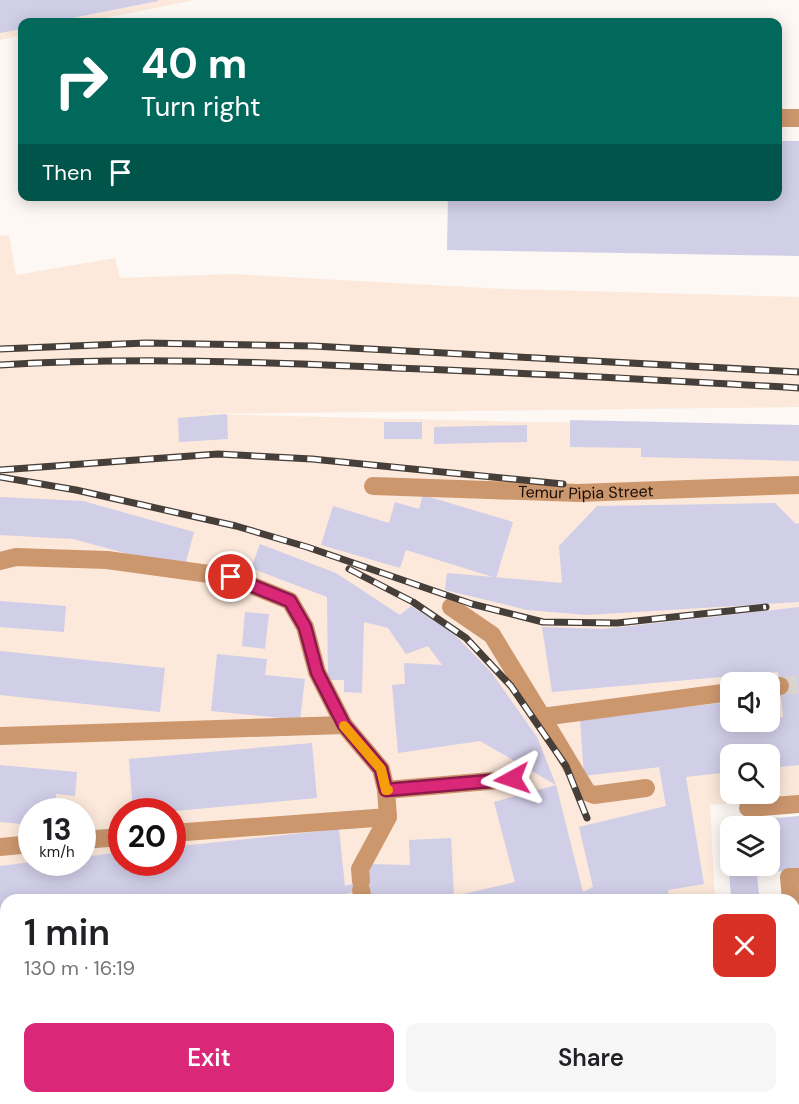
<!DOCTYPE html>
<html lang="en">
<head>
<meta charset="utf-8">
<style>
  :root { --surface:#fff; --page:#f6f6f6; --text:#202124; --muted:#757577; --accent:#db2777 }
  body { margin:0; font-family:"DM Sans",sans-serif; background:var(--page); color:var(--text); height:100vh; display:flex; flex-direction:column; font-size:22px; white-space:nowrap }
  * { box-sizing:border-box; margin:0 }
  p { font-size:20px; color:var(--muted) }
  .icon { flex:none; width:33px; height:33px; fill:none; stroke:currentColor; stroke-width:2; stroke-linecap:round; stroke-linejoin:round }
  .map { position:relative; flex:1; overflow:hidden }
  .drawer { position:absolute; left:0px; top:894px; width:800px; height:210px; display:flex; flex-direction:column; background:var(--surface); border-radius:18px 18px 0 0; box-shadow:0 3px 15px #0003 }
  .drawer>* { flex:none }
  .guide { position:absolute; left:18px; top:18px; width:764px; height:183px; border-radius:12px; box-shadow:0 3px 15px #0003; background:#00695c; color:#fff; overflow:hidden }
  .fabs { position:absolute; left:720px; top:672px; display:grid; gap:12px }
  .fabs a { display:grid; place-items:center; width:60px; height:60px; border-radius:12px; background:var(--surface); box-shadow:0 3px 15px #0003; font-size:30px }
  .speed { position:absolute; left:18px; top:798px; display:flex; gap:12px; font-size:30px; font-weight:700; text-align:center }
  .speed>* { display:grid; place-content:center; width:78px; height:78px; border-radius:50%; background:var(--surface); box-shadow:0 3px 15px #0003; line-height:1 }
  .speed small { font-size:15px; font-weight:400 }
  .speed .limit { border:9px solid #d22; background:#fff; color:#111 }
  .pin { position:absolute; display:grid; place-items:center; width:51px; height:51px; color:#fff; margin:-26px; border:3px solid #fff; border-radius:50%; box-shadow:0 2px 6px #0007 }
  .me { position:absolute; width:66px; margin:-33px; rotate:265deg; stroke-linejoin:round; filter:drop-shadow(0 0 4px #0008) }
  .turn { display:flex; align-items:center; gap:21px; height:126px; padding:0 24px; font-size:27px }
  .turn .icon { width:78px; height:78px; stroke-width:2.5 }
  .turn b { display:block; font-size:42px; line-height:51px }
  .then { display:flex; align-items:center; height:57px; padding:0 24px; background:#0003; gap:12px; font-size:22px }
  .round { display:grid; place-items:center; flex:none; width:63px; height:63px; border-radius:12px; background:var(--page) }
  .head { display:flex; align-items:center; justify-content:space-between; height:102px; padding:0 24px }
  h1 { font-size:36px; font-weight:600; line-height:45px }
  .button { display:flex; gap:12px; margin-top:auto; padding:12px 24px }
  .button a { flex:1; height:69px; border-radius:12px; background:var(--accent); color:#fff; font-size:24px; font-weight:600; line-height:69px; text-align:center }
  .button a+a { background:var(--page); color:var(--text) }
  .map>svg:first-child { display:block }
  .built { fill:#fce9db; fill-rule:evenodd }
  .building { fill:#d1cee8; fill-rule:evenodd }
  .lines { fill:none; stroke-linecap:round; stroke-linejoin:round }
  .minor-tunnel { stroke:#dad5d0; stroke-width:18; stroke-dasharray:18 9; stroke-linecap:butt }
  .minor { stroke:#cd976e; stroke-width:18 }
  .rail-casing { stroke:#463e39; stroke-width:7 }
  .rail { stroke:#fff; stroke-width:4.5; stroke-dasharray:14; stroke-linecap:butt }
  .route-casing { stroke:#8e194d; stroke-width:15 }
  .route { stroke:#db2777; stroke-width:10 }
  .slow { stroke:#f59e0b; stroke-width:10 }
  .labels { text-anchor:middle; stroke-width:5; stroke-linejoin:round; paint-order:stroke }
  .street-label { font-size:16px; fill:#140c07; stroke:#fff }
</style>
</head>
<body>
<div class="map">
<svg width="799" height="1104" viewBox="0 0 799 1104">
  <rect width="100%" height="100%" fill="#fdf8f4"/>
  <g class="built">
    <polygon points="0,0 195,0 85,22 22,22 22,35 0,40"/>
    <path d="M9,235L16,275L115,258L120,278L233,274L504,289L799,297V407L200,414L527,422L799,425V796L710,805L715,900H6V1063L0,1064V236ZM730,682H770V722H730ZM730,754H770V794H730ZM32,812H82V862H32ZM122,812H172V862H122Z"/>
  </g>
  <g class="building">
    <polygon points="0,0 158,0 158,1 52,22 22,22 22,29 0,33"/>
    <polygon points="777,141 799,141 799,256 447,250 448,196 777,196"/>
    <polygon points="227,414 228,439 179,442 178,418"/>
    <polygon points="570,420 799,425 799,461 641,457 641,448 570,447"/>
    <rect x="384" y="422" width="38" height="17"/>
    <polygon points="527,425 527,442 434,444 434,427"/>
    <polygon points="423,495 513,522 496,578 406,550 400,568 321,545 333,506 389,523 395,502 419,509"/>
    <polygon points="0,497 83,501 194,532 184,569 73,539 0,535"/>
    <polygon points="775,503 796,524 799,523 799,602 587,615 527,610 445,590 447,573 562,583 559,546 597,506"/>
    <polygon points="260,544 336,573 400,615 411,606 452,632 491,672 537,737 556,785 480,741 398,753 392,685 405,684 404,663 442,665 428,646 406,654 388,628 364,622 362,693 344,692 344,680 328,680 327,597 251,568"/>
    <polygon points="0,601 66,606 64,632 0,627"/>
    <polygon points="799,607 799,765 770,768 770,754 730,754 730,772 686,777 704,884 668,890 670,900 554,900 554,898 546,900 411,900 411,898 369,897 369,887 346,894 347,900 6,900 6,1035 0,1035 0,866 32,862 82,862 82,857 122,852 122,862 172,862 172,847 339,829 345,886 369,879 369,864 410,865 409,840 451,838 454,896 515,882 494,802 556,785 583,892 593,887 579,827 666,806 659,767 669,766 584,776 580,719 728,702 731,723 770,722 770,719 783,717 778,672 552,692 542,627 603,629"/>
    <polygon points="245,612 269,614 265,649 242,646"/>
    <polygon points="0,651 165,668 160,712 0,695"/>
    <polygon points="217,654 267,659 265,675 305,679 300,720 211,711"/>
    <polygon points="312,743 317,798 165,812 133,812 129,759"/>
    <polygon points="0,765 77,772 75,796 56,794 55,812 32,812 32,825 0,822"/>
    <path d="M799,816V870L757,873L759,895L731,897L725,822ZM730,826H770V866H730Z"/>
    <polygon points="799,1029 799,1087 794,1088 794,1030"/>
    <polygon points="0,1094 6,1094 6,1098 140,1098 141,1104 0,1104"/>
    <polygon points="163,1098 287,1098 287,1104 164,1104"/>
    <rect x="323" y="1098" width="48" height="6"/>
    <rect x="419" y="1098" width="50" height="6"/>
    <polygon points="488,1098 703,1098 705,1104 489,1104"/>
  </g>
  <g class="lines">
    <polyline class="minor-tunnel" points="780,686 799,684"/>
    <g class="minor">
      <polyline points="777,118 799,118"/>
      <path id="s1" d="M373,486L578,493L799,485"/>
      <polyline points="0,561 16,557 107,560 231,577 290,601 305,627 317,672 344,725 381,769 386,790 388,817 360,869 361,881"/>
      <polyline points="451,607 492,635 542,717 730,692"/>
      <polyline points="770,687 780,686"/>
      <polyline points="542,717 587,792 594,795 646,788"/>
      <polyline points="0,736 344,725"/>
      <polyline points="386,790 512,779"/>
      <polyline points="748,808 799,804"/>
      <polyline points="172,833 388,817"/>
      <polyline points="82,840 122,837"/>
      <polyline points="0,847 32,844"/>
      <polyline points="361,890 363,900"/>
      <polyline points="791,900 789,877 799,877"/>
      <polyline points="794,931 797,977 796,983 794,986"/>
      <polyline points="0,1047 6,1046"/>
      <polyline points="0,1081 6,1080"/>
      <polyline points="152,1098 152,1104"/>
      <polyline points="304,1098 304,1104"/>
      <polyline points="404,1098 404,1104"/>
      <polyline points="484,1098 485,1104"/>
      <polyline points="714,1098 715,1104"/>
    </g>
    <defs>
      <g id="rail">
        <polyline points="0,349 146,343 313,346 799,372"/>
        <path d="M0,365C132,357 264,362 395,368C530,373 664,380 799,388"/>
        <polyline points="0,470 218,454 312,459 563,484"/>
        <polyline points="0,477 76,490 236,526 307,547 472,604 543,622 617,623 766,607"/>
        <polyline points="349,569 413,602 466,638 511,686 566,766 587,818"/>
      </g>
    </defs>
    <use href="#rail" class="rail-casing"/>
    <use href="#rail" class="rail"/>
  </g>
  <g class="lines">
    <defs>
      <polyline id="route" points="231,577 290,601 305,627 317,672 344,725 381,769 386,790 512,779"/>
    </defs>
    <use href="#route" class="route-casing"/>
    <use href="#route" class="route"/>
    <polyline class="slow" points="344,726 381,769 386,790 388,790"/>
  </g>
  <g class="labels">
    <g class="street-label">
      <text dy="6" stroke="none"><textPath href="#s1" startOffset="213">Temur Pipia Street</textPath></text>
    </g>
  </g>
</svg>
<div class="fabs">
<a><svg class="icon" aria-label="sound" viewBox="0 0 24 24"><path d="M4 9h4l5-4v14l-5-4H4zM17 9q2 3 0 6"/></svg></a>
<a><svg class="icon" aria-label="search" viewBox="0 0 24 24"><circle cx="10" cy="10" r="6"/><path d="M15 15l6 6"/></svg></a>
<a><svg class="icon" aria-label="layers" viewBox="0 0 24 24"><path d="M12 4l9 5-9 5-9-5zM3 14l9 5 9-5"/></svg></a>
</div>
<div class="speed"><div>13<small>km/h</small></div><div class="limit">20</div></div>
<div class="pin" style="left:231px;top:577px;background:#d93025"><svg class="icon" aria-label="arrive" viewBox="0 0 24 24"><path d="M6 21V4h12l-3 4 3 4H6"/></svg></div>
<svg class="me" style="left:512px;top:779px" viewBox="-20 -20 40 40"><path d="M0-17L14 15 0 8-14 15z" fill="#db2777" stroke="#fff" stroke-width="4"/></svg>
<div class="guide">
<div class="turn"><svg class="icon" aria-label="right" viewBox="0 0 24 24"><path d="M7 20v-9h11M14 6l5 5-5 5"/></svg><div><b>40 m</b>Turn right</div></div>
<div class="then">Then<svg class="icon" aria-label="arrive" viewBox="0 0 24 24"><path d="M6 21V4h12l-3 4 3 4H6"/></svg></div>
</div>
<section class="drawer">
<div class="head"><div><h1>1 min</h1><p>130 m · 16:19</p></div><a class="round" style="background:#d93025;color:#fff"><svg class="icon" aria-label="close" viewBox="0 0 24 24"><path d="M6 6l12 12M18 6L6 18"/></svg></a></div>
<div class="button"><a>Exit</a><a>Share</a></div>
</section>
</div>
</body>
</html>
